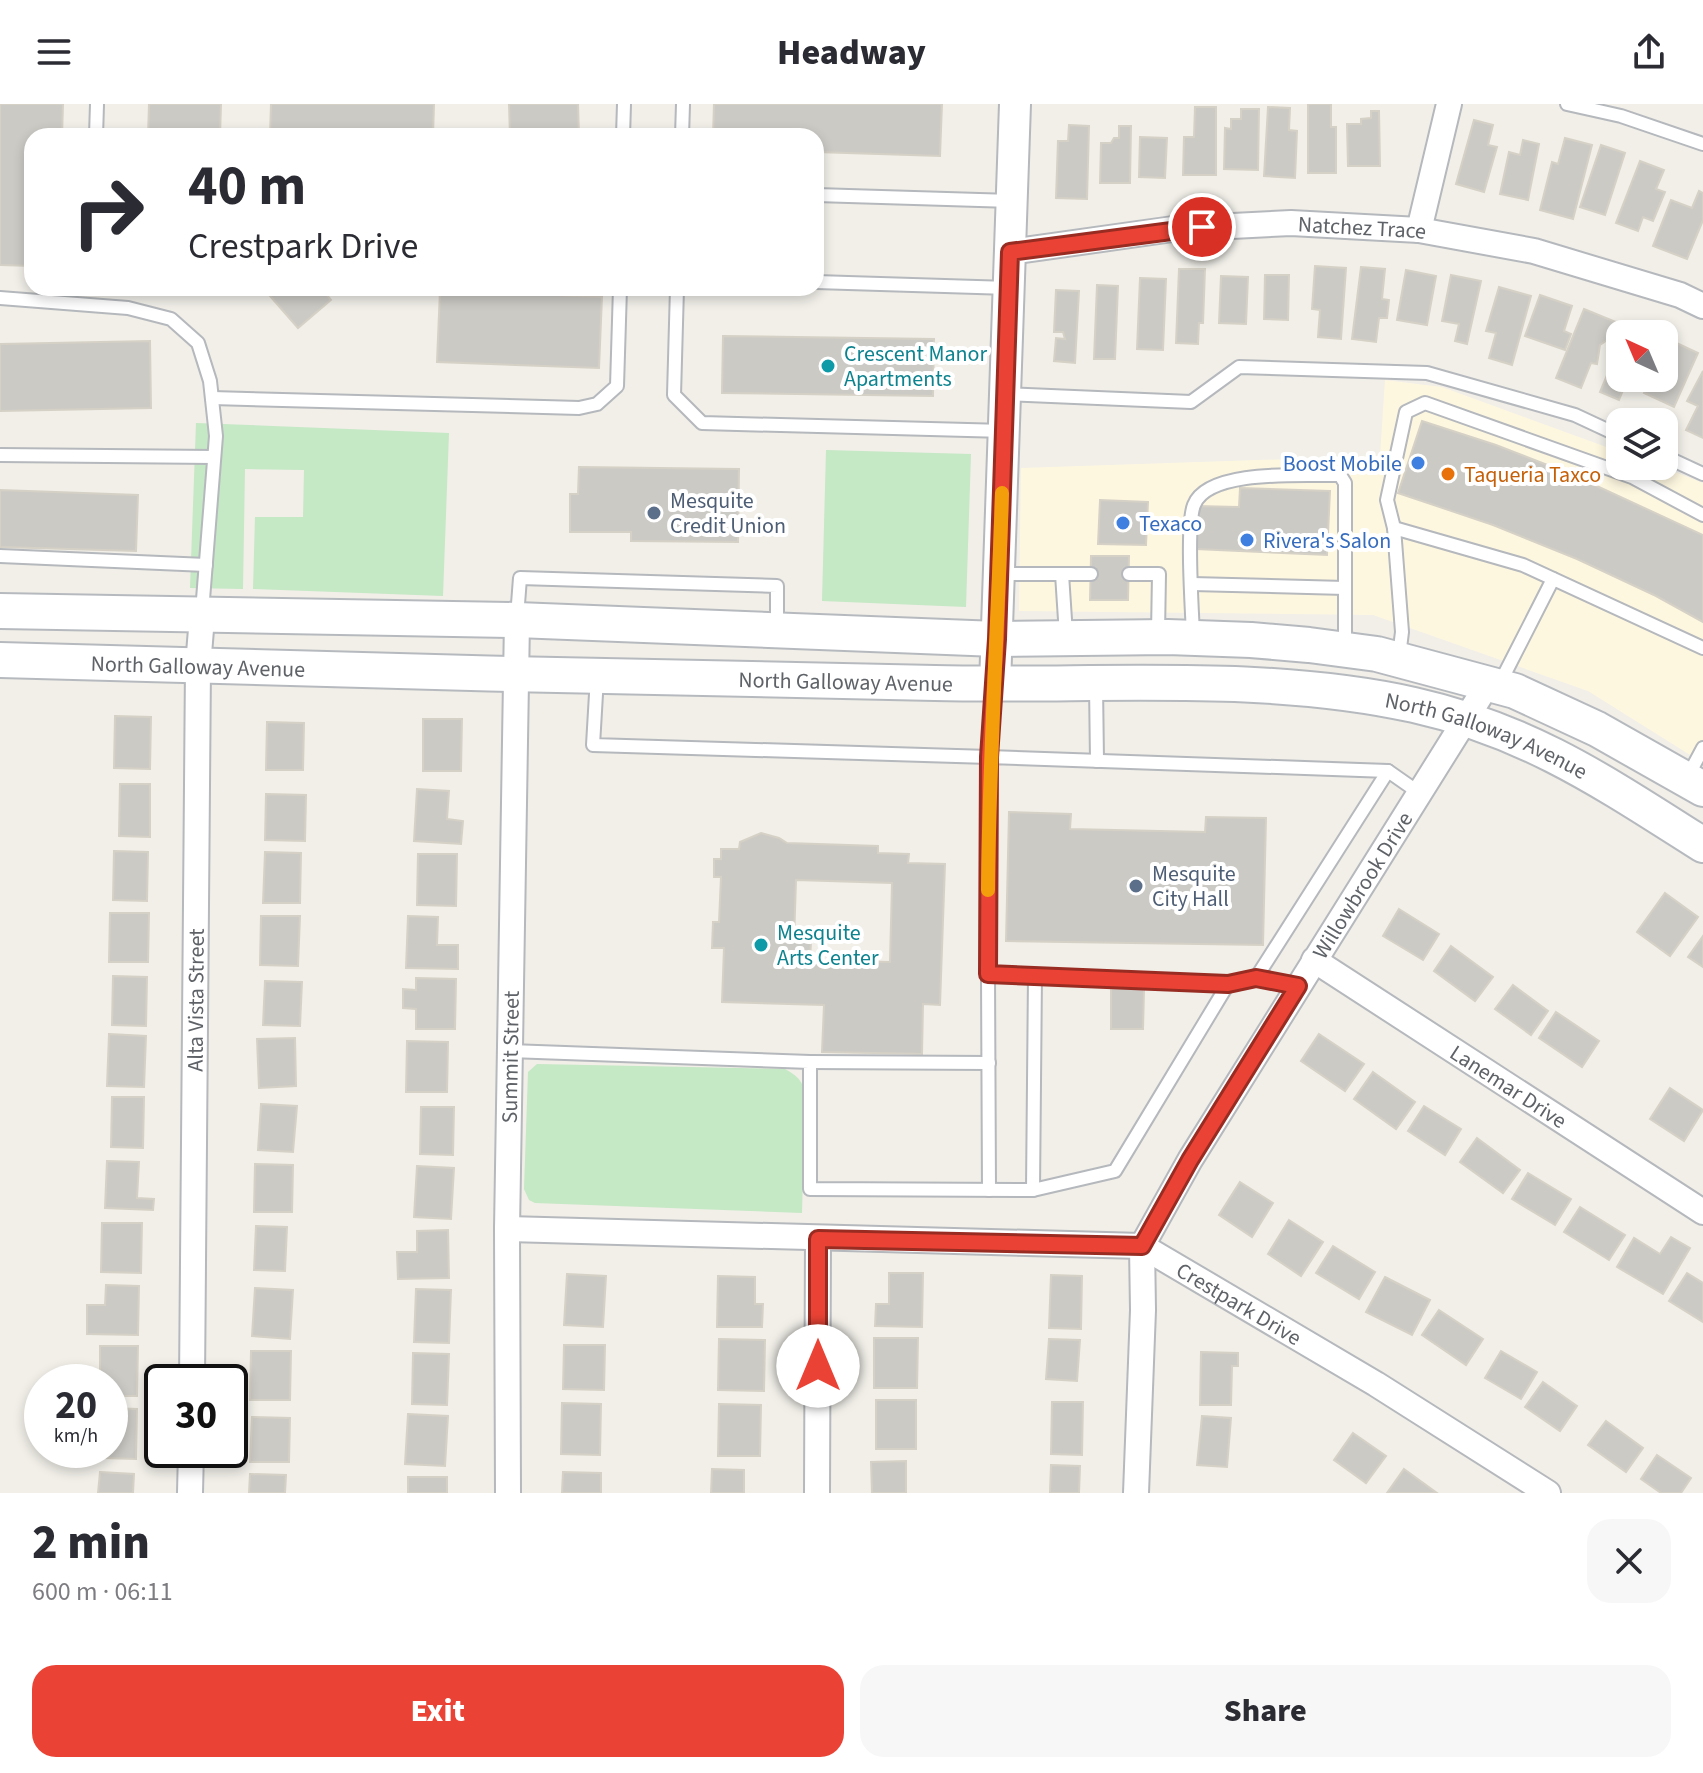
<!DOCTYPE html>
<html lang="en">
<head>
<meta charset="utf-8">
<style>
  :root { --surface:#fff; --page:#f7f7f7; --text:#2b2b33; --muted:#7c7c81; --accent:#ea4335 }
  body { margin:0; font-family:"Source Sans 3",sans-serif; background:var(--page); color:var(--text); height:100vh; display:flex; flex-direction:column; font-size:30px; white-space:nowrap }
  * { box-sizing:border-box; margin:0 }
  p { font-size:26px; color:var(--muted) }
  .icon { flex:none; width:44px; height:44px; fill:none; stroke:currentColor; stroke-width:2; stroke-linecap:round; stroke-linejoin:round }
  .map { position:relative; height:1389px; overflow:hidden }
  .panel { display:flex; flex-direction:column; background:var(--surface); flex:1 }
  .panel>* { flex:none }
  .top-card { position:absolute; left:24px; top:24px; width:800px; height:168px; border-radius:24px; box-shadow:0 4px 12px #0003; background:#fff; color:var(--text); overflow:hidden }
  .needle { width:52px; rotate:316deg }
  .controls { position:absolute; left:1606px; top:216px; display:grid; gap:16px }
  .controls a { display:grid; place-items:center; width:72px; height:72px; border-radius:16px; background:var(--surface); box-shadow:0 4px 12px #0003; font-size:40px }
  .speed { position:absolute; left:24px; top:1260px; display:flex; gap:16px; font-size:40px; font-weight:700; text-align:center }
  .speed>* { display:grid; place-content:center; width:104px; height:104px; border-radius:50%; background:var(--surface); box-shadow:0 4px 12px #0003; line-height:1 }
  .speed small { font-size:20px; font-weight:400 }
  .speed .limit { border:4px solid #111; border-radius:12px; background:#fff; color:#111 }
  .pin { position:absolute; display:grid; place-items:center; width:68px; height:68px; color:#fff; margin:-34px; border:4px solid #fff; border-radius:50%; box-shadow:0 2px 8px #0007 }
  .me { position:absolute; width:88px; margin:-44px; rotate:0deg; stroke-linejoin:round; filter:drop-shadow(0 0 6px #0008) }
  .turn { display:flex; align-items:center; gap:28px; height:168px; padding:0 32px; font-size:36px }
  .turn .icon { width:104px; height:104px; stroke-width:2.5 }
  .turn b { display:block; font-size:56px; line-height:68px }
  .round { display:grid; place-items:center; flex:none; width:84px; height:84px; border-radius:24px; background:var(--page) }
  .summary { display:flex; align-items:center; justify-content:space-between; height:136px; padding:0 32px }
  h1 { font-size:48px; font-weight:800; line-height:60px }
  .primary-button { display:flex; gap:16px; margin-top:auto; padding:16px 32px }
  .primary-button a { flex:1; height:92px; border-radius:24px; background:var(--accent); color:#fff; font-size:32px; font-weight:800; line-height:92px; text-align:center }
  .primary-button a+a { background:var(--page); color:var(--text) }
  header { display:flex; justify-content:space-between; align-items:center; height:104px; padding:0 32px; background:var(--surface); font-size:36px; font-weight:800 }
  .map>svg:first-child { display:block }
  .commercial { fill:#fef7e0 }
  .green { fill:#c5e8c5 }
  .building { fill:#cccac5; stroke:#d6d1c6; stroke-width:2; fill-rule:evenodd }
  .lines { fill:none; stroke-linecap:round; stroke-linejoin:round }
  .service-casing { stroke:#b5b8bc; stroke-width:16 }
  .minor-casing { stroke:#b5b8bc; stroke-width:28 }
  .tertiary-casing { stroke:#b5b8bc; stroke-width:34 }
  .secondary-casing { stroke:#b6babf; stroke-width:38 }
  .service { stroke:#fff; stroke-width:12 }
  .minor { stroke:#fff; stroke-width:24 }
  .tertiary { stroke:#fff; stroke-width:30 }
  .secondary { stroke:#fff; stroke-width:34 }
  .route-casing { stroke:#982c22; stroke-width:20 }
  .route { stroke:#ea4335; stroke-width:14 }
  .slow { stroke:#f59e0b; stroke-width:14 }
  .culture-dot { fill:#0f9aa8; stroke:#fff; stroke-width:3 }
  .shop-dot { fill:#3f7fe0; stroke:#fff; stroke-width:3 }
  .food-dot { fill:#e8710a; stroke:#fff; stroke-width:3 }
  .service-dot { fill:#5c6f8a; stroke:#fff; stroke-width:3 }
  .labels { text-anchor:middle; stroke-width:8; stroke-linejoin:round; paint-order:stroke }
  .street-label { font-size:22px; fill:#5f6368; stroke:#fff }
  .culture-label { font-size:22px; fill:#0d838f; stroke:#fff; text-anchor:start }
  .shop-label { font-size:22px; fill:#366cbe; stroke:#fff; text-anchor:start }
  .food-label { font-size:22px; fill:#c56008; stroke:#fff; text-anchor:start }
  .service-label { font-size:22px; fill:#4e5e75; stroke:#fff; text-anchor:start }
</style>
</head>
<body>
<header><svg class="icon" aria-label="menu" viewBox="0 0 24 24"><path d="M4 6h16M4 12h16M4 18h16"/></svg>Headway<svg class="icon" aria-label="share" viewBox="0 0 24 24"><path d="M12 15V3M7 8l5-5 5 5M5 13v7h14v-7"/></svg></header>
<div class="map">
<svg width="1703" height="1389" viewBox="0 0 1703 1389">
  <rect width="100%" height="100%" fill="#f1efe8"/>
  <polygon class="commercial" points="1385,276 1442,283 1620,348 1620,362 1659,362 1703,379 1703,659 1588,587 1373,511 1019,507 1021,364 1380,352"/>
  <g class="green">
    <polygon points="196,319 449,329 443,492 253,485 255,413 303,413 304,366 245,365 243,485 190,484"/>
    <polygon points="826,346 971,350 966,503 822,497"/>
    <path d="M537,960L785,965C796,971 802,976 805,988L802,1109L535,1099L529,1096L524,1085L528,968Z"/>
  </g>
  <g class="building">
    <polygon points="0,0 63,0 62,32 32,32 32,162 0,161"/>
    <polygon points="149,0 221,0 220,32 148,32"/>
    <polygon points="271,0 434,0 433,32 270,32"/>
    <polygon points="509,0 578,0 579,32 510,32"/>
    <polygon points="714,0 942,0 940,52 816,48 816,32 713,32"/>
    <polygon points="1308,0 1331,0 1331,23 1336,23 1336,69 1308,69"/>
    <polygon points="1195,3 1216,3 1216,71 1183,71 1184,33 1194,33"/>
    <polygon points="1268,3 1290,4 1289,26 1297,27 1295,74 1264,72"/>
    <polygon points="1241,5 1259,5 1258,66 1224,65 1225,24 1231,25 1231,15 1241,15"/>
    <polygon points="1371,7 1379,7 1380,62 1348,62 1347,20 1361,20 1361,15 1371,14"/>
    <polygon points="1474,16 1493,21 1488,41 1497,43 1484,88 1456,80"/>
    <polygon points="1069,21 1089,22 1087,95 1056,94 1058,37 1068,37"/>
    <polygon points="1119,22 1131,22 1130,79 1100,79 1101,39 1111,39 1114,34 1119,34"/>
    <polygon points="1140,33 1167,34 1165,74 1139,73"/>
    <polygon points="1565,34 1592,41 1573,115 1540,106 1552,58 1558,60"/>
    <polygon points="1523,36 1539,40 1528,96 1500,90 1509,48 1520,51"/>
    <polygon points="1601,41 1625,49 1605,111 1580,103"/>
    <polygon points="1640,57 1664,66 1656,85 1665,88 1653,117 1643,113 1638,127 1616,119"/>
    <polygon points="1699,87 1703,89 1703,116 1687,155 1653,142 1671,96 1692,104"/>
    <polygon points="1315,162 1346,164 1341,235 1318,233 1320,206 1312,205"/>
    <polygon points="1361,163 1385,165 1382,195 1389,196 1387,214 1379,214 1376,238 1352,235"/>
    <polygon points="1179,165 1205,165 1203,219 1199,219 1198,240 1176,239"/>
    <polygon points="1406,166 1436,172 1427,221 1397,216"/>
    <polygon points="1265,171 1289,171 1288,216 1264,215"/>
    <polygon points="1451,171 1481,177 1467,240 1455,237 1459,220 1442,217"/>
    <polygon points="1221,172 1248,173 1246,220 1219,219"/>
    <polygon points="1140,174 1166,175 1163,246 1137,245"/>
    <polygon points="1097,181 1118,182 1115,255 1094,255"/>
    <polygon points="1499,183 1531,192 1512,261 1489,254 1496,229 1486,227"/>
    <polygon points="263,184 332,184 326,190 331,196 298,224"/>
    <polygon points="440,186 602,193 599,264 437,258"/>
    <polygon points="1056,186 1079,187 1075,259 1054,257 1056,234 1065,235 1063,228 1054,228"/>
    <polygon points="1540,191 1572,202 1564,227 1571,230 1565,246 1525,232"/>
    <polygon points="1584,205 1616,218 1610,234 1600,241 1597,260 1591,259 1581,284 1556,274"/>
    <polygon points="723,232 934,235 933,292 722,289"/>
    <polygon points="1668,235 1698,249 1674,303 1644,289 1650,274 1664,274 1664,244"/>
    <polygon points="150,237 151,304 0,307 0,240"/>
    <polygon points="1620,240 1620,274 1628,274 1619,296 1600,288"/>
    <polygon points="1703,267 1703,334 1686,326 1698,302 1687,297"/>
    <polygon points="1422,317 1496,341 1573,371 1703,431 1703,518 1656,492 1577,455 1493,421 1398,389"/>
    <polygon points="579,363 739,365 738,438 631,437 631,428 570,428 570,390 578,390"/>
    <polygon points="1240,384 1330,387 1327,451 1196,445 1198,402 1239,403"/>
    <polygon points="0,386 138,391 136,447 0,443"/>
    <polygon points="1100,396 1148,398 1146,441 1098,440"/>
    <polygon points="1091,452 1129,452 1128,496 1090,496"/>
    <polygon points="115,612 151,613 150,665 114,664"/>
    <polygon points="423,615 462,615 461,667 423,667"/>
    <polygon points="267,618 304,619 303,666 266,666"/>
    <polygon points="120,680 150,680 150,733 119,732"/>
    <polygon points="417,685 449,687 447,715 463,717 461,740 414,737"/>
    <polygon points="266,690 306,691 305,737 265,736"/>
    <polygon points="1009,708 1071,710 1070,725 1205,728 1206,713 1266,714 1263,841 1006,837"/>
    <path d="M761,729L779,734L787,739L878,742V749L909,750L908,759L945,760L940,901L923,900L922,950L822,948L824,901L722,898L724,844H712L713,818H719L721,773H714V755H721V745H739L740,738ZM796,776L892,779L890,858L810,856L811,838L794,837Z"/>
    <polygon points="114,747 148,748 147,797 113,796"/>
    <polygon points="265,748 301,749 300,799 263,799"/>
    <polygon points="418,750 457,750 456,802 417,801"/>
    <polygon points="1665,789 1698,813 1670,852 1637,828"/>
    <polygon points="1399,805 1439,830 1423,856 1383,832"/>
    <polygon points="110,809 149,809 148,858 109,858"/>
    <polygon points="261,812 300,812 298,862 260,861"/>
    <polygon points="408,812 438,813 437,841 458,841 458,865 406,864"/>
    <polygon points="1703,832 1703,863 1688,853"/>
    <polygon points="1451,842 1493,873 1475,897 1434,867"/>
    <polygon points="113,872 147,873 146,922 112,921"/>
    <polygon points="416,874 456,875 455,925 416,925 416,905 403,904 403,885 416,886"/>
    <polygon points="265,877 302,878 300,922 263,921"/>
    <polygon points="1513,881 1548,907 1531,931 1495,905"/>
    <polygon points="1111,884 1144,885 1143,925 1111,925"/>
    <polygon points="1556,908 1599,937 1582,963 1539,934"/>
    <polygon points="109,930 146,932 144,983 107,982"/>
    <polygon points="1319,930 1364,960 1345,987 1301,957"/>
    <polygon points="295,934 296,982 259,984 257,935"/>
    <polygon points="407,937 448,938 447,988 406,988"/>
    <polygon points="1373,968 1415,998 1396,1025 1354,995"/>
    <polygon points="1670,984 1703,1006 1684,1037 1650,1015"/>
    <polygon points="112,993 144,993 143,1044 111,1043"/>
    <polygon points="261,1000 297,1002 293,1048 258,1046"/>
    <polygon points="1424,1002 1461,1025 1445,1051 1408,1027"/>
    <polygon points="421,1003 454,1003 453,1051 420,1050"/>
    <polygon points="1477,1034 1520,1066 1503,1089 1460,1058"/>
    <polygon points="107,1057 139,1058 137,1094 154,1095 153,1106 105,1104"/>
    <polygon points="255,1060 293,1061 292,1108 254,1108"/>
    <polygon points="417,1062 454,1064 451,1115 414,1113"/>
    <polygon points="1528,1069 1571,1095 1555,1121 1512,1095"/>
    <polygon points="1240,1078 1273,1099 1252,1133 1219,1111"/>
    <polygon points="1580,1103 1625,1131 1609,1156 1564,1128"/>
    <polygon points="1289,1116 1323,1138 1301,1172 1268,1150"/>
    <polygon points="102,1119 142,1119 141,1169 101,1168"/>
    <polygon points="256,1122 287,1123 285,1167 254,1166"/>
    <polygon points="448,1126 449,1174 398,1175 397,1148 417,1148 417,1127"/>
    <polygon points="1671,1133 1690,1144 1663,1190 1617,1163 1634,1134 1660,1150"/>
    <polygon points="1333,1142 1375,1168 1359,1195 1316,1169"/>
    <polygon points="889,1169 923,1169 922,1223 875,1222 876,1200 889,1200"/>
    <polygon points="1687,1169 1703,1179 1703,1218 1669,1197"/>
    <polygon points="567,1170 606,1172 603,1223 564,1221"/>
    <polygon points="1051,1171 1082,1172 1081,1225 1049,1224"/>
    <polygon points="718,1172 755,1173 755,1200 763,1200 762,1223 717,1223"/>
    <polygon points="1385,1173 1430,1196 1412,1231 1366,1208"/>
    <polygon points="106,1181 139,1182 138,1231 87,1230 87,1201 105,1201"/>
    <polygon points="255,1184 293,1186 290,1235 252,1232"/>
    <polygon points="416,1185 451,1186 449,1239 414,1238"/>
    <polygon points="1439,1206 1483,1235 1466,1261 1422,1231"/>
    <polygon points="874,1234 918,1234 917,1284 874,1284"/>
    <polygon points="719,1235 765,1236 764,1287 718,1286"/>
    <polygon points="1049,1235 1080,1236 1077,1277 1046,1275"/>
    <polygon points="564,1241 605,1241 604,1286 563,1285"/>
    <polygon points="100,1242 138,1242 137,1292 110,1292 110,1278 100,1278"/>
    <polygon points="251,1247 291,1247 290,1296 250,1296"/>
    <polygon points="1501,1247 1537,1268 1521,1295 1485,1274"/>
    <polygon points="1201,1248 1238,1249 1238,1262 1232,1262 1231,1301 1200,1301"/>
    <polygon points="413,1249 449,1250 447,1301 412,1300"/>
    <polygon points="1543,1278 1577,1302 1560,1327 1525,1303"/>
    <rect x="876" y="1296" width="40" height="49"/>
    <polygon points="1052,1298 1083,1298 1082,1351 1051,1350"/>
    <polygon points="562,1299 601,1300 600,1351 561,1350"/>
    <polygon points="719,1300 761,1301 760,1352 718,1352"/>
    <polygon points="110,1304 137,1305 136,1355 103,1354 103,1346 110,1346"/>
    <polygon points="408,1310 448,1312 445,1362 405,1360"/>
    <polygon points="1202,1312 1231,1314 1227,1363 1197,1361"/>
    <polygon points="252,1313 290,1314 289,1358 250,1358"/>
    <polygon points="1606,1317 1643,1344 1626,1368 1588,1341"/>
    <polygon points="1353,1329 1386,1352 1366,1379 1334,1356"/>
    <polygon points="1657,1351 1691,1374 1681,1389 1661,1389 1641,1375"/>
    <polygon points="906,1357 906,1389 872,1389 871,1358"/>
    <polygon points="1051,1361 1080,1362 1079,1389 1050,1389"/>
    <polygon points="712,1365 744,1366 744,1389 711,1389"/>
    <polygon points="1404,1365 1437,1389 1387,1389"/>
    <polygon points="100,1368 134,1370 133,1389 98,1389"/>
    <polygon points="563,1368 601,1369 601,1389 562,1389"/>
    <polygon points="250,1370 286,1371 285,1389 249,1389"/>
    <rect x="408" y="1373" width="39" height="16"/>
  </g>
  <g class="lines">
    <defs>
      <g id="service">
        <polyline points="1567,0 1621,12 1703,40"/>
        <polyline points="96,32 97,0"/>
        <polyline points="623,32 624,0"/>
        <polyline points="682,32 683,0"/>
        <polyline points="816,91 1012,97"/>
        <polyline points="816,178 1009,184"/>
        <polyline points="677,184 674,291 702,319 1005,327"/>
        <polyline points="0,194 128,204 171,215 198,239 210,277 216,332 202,508"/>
        <polyline points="1006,290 1191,298 1239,263 1427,269 1575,311 1620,332"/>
        <polyline points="212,294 579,304 597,300 617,282 620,184"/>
        <polyline points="0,351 214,353"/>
        <polyline points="1664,352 1703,370"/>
        <polyline points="1394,424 1387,396 1406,308 1425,299 1632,373 1703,411"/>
        <polyline points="0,452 206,461"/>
        <polyline points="1000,470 1091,470"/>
        <polyline points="1062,470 1066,531"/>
        <polyline points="1129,470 1159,470 1158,529"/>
        <polyline points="1192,480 1345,484"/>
        <polyline points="517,513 520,474 777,482 777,524"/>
        <path d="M1193,531C1192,504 1186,421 1194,401C1208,364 1307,372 1340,371L1345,379V542"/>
        <polyline points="1399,552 1402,528 1394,424 1523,461 1703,544"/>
        <polyline points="597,573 593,641 989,653 995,581"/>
        <polyline points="1096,581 1097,657"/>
        <polyline points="1499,581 1553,475"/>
        <polyline points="1688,672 1703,644"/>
        <polyline points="988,870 989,1086"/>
        <polyline points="1035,871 1228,880"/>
        <polyline points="1256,874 1388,667"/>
        <polyline points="1298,882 1256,874 1228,880 1115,1067 1033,1086 1035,871 988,870 989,653 1388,667 1418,688"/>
        <polyline points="510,947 810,958 810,1085 1033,1086"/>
        <polyline points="810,958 989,959"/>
      </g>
      <g id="minor">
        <polyline points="1419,126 1449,0"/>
        <path id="s1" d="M1010,148L1173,125L1291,119L1419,126L1534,147L1680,191L1703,202"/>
        <path id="s2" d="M1314,856L1703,1108"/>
        <path id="s3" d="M507,1125L1142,1142L1376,1280L1548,1389"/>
        <path id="s4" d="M192,1278L198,562L202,513"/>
        <polyline points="190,1389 191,1346"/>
        <path id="s5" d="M508,1389L507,1125L517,516"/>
        <polyline points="817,1389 818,1135"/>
        <path id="s6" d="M1136,1389L1143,1206L1142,1142L1190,1056L1489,578"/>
      </g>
      <polyline id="tertiary" points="995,581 1015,0"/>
      <g id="secondary">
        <polyline points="0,507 517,516 997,535 1168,533 1251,536 1309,541 1377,550 1515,587 1597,625 1703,685"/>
        <path id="s7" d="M0,556C312,566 623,573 935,579C1092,583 1261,567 1414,601C1530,627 1605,679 1703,741"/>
      </g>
    </defs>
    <use href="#service" class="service-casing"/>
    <use href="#minor" class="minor-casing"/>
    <use href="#tertiary" class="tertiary-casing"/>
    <use href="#secondary" class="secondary-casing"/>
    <use href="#service" class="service"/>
    <use href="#minor" class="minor"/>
    <use href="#tertiary" class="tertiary"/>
    <use href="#secondary" class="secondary"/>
  </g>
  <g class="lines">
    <defs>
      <polyline id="route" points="818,1262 818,1135 1142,1142 1190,1056 1298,882 1256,874 1228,880 988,870 989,653 997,535 1010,148 1202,123"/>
    </defs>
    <use href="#route" class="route-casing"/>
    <use href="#route" class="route"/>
    <path class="slow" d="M988,786C989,653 998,522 1002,389"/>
  </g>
  <g class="culture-dot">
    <circle cx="828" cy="262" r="8"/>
    <circle cx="761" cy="841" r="8"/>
  </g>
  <g class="shop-dot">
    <circle cx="1418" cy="359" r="8"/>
    <circle cx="1123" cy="419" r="8"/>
    <circle cx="1247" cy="436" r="8"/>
  </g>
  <circle class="food-dot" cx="1448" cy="370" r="8"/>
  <g class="service-dot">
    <circle cx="654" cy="409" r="8"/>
    <circle cx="1136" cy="782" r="8"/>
  </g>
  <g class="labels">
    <g class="street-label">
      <text dy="8" stroke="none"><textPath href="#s1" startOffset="354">Natchez Trace</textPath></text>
      <text dy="8" stroke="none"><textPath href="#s7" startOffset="198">North Galloway Avenue</textPath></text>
      <text dy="8" stroke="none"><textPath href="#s7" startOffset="846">North Galloway Avenue</textPath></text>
      <text dy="8" stroke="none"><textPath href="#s7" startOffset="1494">North Galloway Avenue</textPath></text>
      <text dy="8" stroke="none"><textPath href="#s6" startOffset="670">Willowbrook Drive</textPath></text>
      <text dy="8" stroke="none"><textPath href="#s4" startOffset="382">Alta Vista Street</textPath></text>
      <text dy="8" stroke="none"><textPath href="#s5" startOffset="436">Summit Street</textPath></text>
      <text dy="8" stroke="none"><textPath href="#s2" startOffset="232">Lanemar Drive</textPath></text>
      <text dy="8" stroke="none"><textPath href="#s3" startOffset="748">Crestpark Drive</textPath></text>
    </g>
    <g class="culture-label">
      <text x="844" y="257">Crescent Manor<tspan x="844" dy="25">Apartments</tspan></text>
      <text x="777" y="836">Mesquite<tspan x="777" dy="25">Arts Center</tspan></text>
    </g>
    <g class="shop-label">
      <text x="1402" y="367" text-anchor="end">Boost Mobile</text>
      <text x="1139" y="427">Texaco</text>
      <text x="1263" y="444">Rivera's Salon</text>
    </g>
    <g class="food-label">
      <text x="1464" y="378">Taqueria Taxco</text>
    </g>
    <g class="service-label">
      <text x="670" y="404">Mesquite<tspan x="670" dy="25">Credit Union</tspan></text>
      <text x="1152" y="777">Mesquite<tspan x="1152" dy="25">City Hall</tspan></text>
    </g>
  </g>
</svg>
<div class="controls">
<a><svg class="needle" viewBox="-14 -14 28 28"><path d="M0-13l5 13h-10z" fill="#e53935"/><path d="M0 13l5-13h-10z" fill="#7c7c81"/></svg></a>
<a><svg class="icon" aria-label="layers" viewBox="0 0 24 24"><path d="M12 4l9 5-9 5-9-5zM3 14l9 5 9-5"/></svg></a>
</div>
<div class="speed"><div>20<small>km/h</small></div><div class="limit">30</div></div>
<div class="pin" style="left:1202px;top:123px;background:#d93025"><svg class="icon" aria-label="arrive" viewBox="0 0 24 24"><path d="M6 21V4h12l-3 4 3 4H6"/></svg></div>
<svg class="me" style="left:818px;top:1262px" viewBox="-20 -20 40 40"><circle r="19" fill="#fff"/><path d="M0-13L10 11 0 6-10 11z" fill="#ea4335"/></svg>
<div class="top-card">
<div class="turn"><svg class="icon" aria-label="right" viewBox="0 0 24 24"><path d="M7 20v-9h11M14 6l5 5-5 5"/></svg><div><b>40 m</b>Crestpark Drive</div></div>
</div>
</div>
<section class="panel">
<div class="summary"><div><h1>2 min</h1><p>600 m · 06:11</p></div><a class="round"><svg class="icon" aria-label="close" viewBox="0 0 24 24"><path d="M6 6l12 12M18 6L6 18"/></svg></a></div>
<div class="primary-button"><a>Exit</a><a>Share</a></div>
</section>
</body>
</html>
